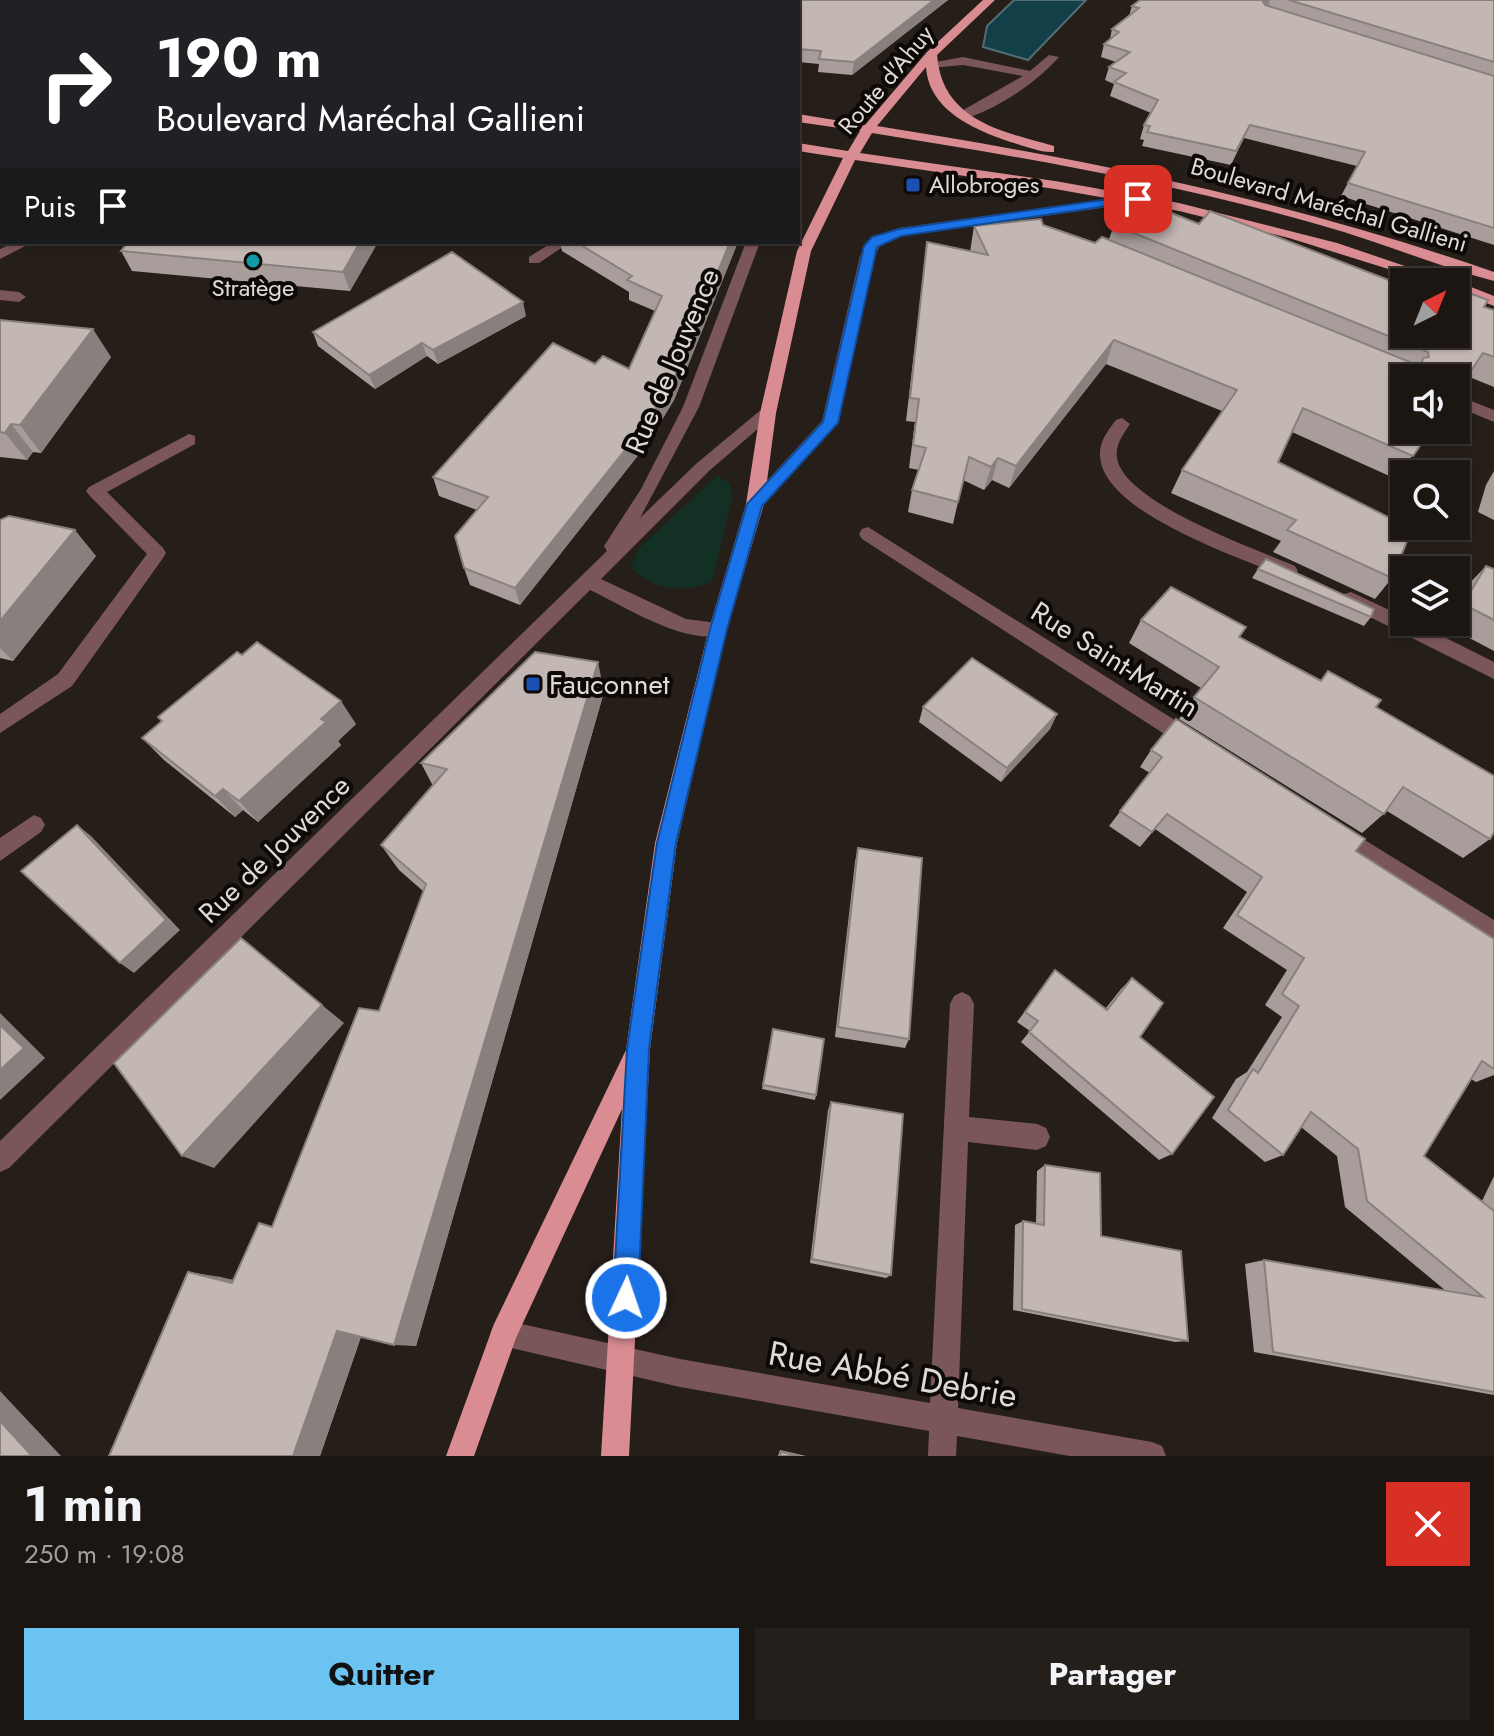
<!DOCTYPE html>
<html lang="fr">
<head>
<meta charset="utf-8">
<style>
  :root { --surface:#1c1613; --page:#251f1c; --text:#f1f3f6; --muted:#a09fa0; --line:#3a3533; --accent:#6bc3f2 }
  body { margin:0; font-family:Jost,sans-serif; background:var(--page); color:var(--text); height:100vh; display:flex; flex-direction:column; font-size:30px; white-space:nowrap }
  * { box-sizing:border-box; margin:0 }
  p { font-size:26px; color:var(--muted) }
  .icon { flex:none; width:44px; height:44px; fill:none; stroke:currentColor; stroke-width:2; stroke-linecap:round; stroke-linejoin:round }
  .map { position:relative; height:1456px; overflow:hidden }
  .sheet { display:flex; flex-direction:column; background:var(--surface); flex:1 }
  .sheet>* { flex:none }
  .top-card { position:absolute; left:0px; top:0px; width:800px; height:244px; box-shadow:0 2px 6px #0004,0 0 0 2px var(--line); background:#202124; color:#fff; overflow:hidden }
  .needle { width:52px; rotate:43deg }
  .buttons { position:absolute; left:1390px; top:268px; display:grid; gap:16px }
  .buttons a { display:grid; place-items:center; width:80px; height:80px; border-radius:0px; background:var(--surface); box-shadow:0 2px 6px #0004,0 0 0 2px var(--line); font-size:40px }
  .pin { position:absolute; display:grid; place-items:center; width:68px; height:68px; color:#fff; margin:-34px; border-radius:16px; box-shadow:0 4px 12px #0006 }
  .me { position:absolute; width:88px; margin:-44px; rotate:3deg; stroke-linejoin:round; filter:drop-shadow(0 0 6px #0008) }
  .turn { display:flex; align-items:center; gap:28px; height:168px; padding:0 24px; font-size:36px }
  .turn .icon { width:104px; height:104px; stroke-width:2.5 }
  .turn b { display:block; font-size:56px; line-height:68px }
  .then { display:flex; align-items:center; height:76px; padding:0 24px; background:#0003; gap:16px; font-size:30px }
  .round { display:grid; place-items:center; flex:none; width:84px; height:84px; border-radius:0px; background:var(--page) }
  .summary { display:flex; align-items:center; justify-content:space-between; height:136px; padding:0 24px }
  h1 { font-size:48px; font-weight:700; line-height:60px }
  .cta { display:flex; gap:16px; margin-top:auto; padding:16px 24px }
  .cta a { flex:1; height:92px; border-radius:0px; background:var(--accent); color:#111; font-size:32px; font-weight:700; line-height:92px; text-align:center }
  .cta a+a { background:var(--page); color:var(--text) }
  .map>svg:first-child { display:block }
  .green { fill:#123023 }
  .water { fill:#133f49; stroke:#506e74; stroke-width:2 }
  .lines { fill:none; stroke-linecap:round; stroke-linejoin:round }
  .minor { fill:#7b5659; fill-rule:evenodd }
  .major { fill:#d98c92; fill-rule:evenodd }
  .wall { fill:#a89d9a }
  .shaded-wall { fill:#88807d }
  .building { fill:#c3b7b3; stroke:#88807d; stroke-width:2 }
  .route { fill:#1a73e8; stroke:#114b97; stroke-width:2 }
  .transit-dot { fill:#1a4fb4; stroke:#0c0907; stroke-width:3 }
  .culture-dot { fill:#0f9aa8; stroke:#0c0907; stroke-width:3 }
  .labels { text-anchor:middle; stroke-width:8; stroke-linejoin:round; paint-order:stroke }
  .far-street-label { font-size:24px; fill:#e0dad7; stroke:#0c0907 }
  .far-poi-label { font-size:24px; fill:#e0dad7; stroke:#0c0907; text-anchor:start }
  .street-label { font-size:28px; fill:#e0dad7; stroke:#0c0907 }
  .poi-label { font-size:28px; fill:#e0dad7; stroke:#0c0907; text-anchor:start }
  .near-street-label { font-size:34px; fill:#e0dad7; stroke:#0c0907 }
</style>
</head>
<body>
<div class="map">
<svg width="1494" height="1456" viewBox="0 0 1494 1456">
  <rect width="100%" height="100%" fill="#261e19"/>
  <path class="green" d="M717,476L730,483L732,499L712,582C682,593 653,591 631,567L639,548Z"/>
  <polygon class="water" points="1014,0 1086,0 1028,60 983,47 987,26"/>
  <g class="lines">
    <g class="minor">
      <polygon points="362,0 374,0 376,2 364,2"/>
      <polygon points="416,0 428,0 430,2 418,2"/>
      <rect x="0" y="12" width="2" height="6"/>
      <path d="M1049,55L1059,57C1035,84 997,109 962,120L956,116L958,113L1023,76L963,65L931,68L925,64L963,57L1030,71Z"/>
      <polygon points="1138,195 1145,199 1143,202 902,236 882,243 874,256 838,423 761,508 749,508 746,504 749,500 822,421 860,256 872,237 899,228"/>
      <rect x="0" y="205" width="2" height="8"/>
      <polygon points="15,242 33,242 0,259 0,249"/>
      <polygon points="553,242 570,242 539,263 529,263 529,257"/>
      <path d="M746,242H760L699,407L640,518L697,463L762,409L768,407L776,413L709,471L601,579L686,619L725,624L727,629L725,634C687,647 624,606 590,590L9,1168L0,1172V1141L607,551L604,546L641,489L683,407Z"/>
      <polygon points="0,290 19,292 26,297 19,302 0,300"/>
      <polygon points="1456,395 1494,410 1494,422 1456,406"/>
      <path d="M1122,418L1130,424C1123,435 1115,444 1117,458C1124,503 1256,549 1295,566L1298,571L1295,576H1283C1239,557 1098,511 1100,453C1100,440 1109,429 1116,420Z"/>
      <polygon points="189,434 195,436 195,444 107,492 163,548 166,553 163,558 72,686 0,733 0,714 58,674 147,554 89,495 86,491 89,487"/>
      <polygon points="868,527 1197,734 1200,740 1197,746 1190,749 1183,746 862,539 859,534 862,529"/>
      <polygon points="1351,592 1404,617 1404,622 1414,622 1494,662 1494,679 1344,604 1342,599 1344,594"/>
      <polygon points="34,815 41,818 45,825 41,832 0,861 0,838"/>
      <polygon points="1339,824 1494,920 1494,944 1331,841 1328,834 1331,827"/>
      <polygon points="962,992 970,996 974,1004 969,1117 1037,1124 1046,1128 1050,1137 1046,1146 1037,1150 968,1142 958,1408 1152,1442 1162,1446 1166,1456 1070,1456 957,1436 956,1456 928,1456 929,1431 680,1387 494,1344 490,1334 494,1324 504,1320 680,1359 930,1403 950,1004 954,996"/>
    </g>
    <g class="major">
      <path d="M983,0H995L937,55C942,120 1000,131 1054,146V152C1042,153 1028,147 1017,144C980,132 929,113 926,67L877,126C1087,159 1293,202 1494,272V281C1435,266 1379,241 1320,225C1173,183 1022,157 872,133L860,153L1055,181L1179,203L1337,243L1452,282H1430L1289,238L1179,211L1055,189L855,160L811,251L776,413L764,504L727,629L677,843L650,1049L629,1456H601L622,1109L516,1338L474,1456H446L494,1324L626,1050L655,843L709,629L746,504L760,413L797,251L843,158L798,151V143L848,151L860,131L798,122V114L865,125L927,52Z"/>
      <rect x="0" y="45" width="2" height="6"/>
      <rect x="0" y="60" width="2" height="8"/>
      <polygon points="1454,282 1461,283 1494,296 1494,306 1456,291"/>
    </g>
  </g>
  <g class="wall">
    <polygon points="458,0 948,0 852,75 818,72 819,64 798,62 798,2 458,2"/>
    <polygon points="1140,0 1494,0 1494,245 1341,196 1357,166 1244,138 1231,165 1142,146 1144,140 1140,139 1144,125 1151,113 1110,96 1114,84 1105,80 1109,67 1116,62 1101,57 1104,44 1110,39 1112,29 1129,16 1132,6"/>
    <polygon points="1043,225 1095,243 1109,239 1114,225 1404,334 1484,307 1494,310 1494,387 1467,376 1396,479 1292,432 1278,462 1392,578 1375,599 1273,552 1281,541 1171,493 1182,470 1222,411 1106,364 1009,488 992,480 984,490 963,480 953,524 908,512 912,490 919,470 909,468 915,422 906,421 927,242 970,252 974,226"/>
    <polygon points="378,242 350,291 132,271 121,251"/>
    <polygon points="560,242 738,242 674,400 647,444 520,605 470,585 464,568 477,510 439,496 433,477 595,364 629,369 655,311 629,300 629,292 562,251"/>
    <polygon points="526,316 438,364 427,356 375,389 318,346 313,332"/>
    <polygon points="0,320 111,357 41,453 33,452 27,460 0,457"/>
    <polygon points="1494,471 1494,520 1478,512 1486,485"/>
    <polygon points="0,520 96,556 13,661 0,658"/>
    <polygon points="1486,566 1494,569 1494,651 1443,624 1444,622 1456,622 1456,603 1466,587"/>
    <polygon points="1258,569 1371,617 1364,626 1252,578"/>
    <polygon points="1141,620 1246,627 1240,637 1321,680 1328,671 1376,707 1490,839 1463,858 1387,811 1362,833 1179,719 1201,688 1129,643"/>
    <polygon points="604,692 416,1346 361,1337 320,1456 109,1456 188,1272 234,1280 272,1226 379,1011 423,891 399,870 381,845 433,786 421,763"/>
    <polygon points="923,707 1057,714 1050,729 1001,782 919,722"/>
    <polygon points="158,717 356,724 338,741 341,745 258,822 243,810 235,817 164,760 142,738 162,722"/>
    <polygon points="1151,750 1356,851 1494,939 1494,1075 1476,1082 1471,1079 1424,1156 1482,1201 1494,1176 1494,1395 1254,1352 1245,1264 1264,1260 1446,1291 1345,1207 1337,1156 1301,1127 1283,1155 1265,1162 1212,1118 1236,1079 1247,1072 1282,1017 1265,1005 1287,970 1223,928 1247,892 1155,829 1140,847 1109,826 1150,773 1140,767"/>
    <polygon points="858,848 909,1039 905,1048 835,1037 855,862"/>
    <polygon points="1132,978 1140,1037 1172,1154 1159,1160 1021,1042 1030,1031 1017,1022 1047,981 1106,1008 1121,989"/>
    <polygon points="763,1085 816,1095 815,1100 762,1089"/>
    <polygon points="831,1102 891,1275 886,1278 810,1263 828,1110"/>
    <polygon points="1045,1165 1101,1236 1188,1341 1175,1342 1013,1310 1015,1225 1023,1221 1036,1223 1037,1171"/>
    <polygon points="780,1450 806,1456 778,1456"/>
  </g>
  <g class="shaded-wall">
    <polygon points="934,0 948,0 852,75 854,62"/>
    <polygon points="1262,0 1270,0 1267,8"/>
    <polygon points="360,242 378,242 350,291 343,272"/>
    <polygon points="730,242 738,242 674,400 647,444 520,605 515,588"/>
    <polygon points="523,302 526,316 438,364 433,350"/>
    <polygon points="93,329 111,357 41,453 20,425"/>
    <polygon points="1114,340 1106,364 1009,488 1016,466"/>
    <polygon points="422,343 427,356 375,389 369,375"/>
    <polygon points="11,424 33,452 27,460 5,433"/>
    <polygon points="998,458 992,480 984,490 991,467"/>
    <polygon points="75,530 96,556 13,661 0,648 0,621"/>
    <polygon points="598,662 604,692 416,1346 394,1345"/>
    <polygon points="341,701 356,724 338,741 341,745 258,822 239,801 321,719"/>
    <polygon points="1057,714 1050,729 1001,782 1007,768"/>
    <polygon points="223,789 243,810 235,817 215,796"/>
    <polygon points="77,825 91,836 180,930 134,973 120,963"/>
    <polygon points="322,1005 344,1023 214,1168 182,1156"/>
    <polygon points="0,1013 45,1058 0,1100"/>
    <polygon points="188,1272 221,1277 263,1288 232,1283"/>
    <polygon points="337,1331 362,1333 320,1456 293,1456"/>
    <polygon points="0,1391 61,1456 32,1456 0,1421"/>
  </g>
  <g class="building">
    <polygon points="473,0 934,0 854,62 819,59 821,51 798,49 798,2 477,2"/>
    <polygon points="1140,0 1262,0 1265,5 1494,76 1494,228 1348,183 1365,152 1250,125 1236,151 1147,132 1150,126 1144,125 1158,100 1114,82 1126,73 1109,67 1130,52 1104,44 1119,32 1112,29 1139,8 1132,6"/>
    <polygon points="1289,0 1494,0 1494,62"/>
    <polygon points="1134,205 1150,211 1154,206 1199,224 1210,211 1404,286 1404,334 1456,334 1456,288 1488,300 1484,307 1494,310 1494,357 1483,353 1456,393 1456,378 1404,378 1404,430 1431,430 1413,456 1303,408 1278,462 1412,529 1392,578 1287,530 1296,520 1182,470 1237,390 1114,340 1016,466 998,458 991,467 969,457 958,502 912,490 926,448 913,445 919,399 910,398 927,242 988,255 974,226 1041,219 1043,225 1095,243 1102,237 1412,363 1422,363 1423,358 1429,357 1428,352 1114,225"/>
    <polygon points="128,242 360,242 343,272 121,251"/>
    <polygon points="576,242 730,242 673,381 645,425 515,588 464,568 455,536 488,497 433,477 553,343 595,364 603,356 629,369 662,296 627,280 632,276"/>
    <polygon points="452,252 523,302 433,350 422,343 369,375 313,332"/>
    <polygon points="0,320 93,329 20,425 11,424 5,433 0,432"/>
    <polygon points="9,516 75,530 0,621 0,520"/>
    <polygon points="1266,559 1374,609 1371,617 1258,569"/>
    <polygon points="1486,566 1494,569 1494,620 1463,604"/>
    <polygon points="1171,587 1246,627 1239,637 1321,681 1328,671 1381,700 1376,707 1494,776 1494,832 1490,839 1403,787 1384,814 1194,697 1219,667 1141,620"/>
    <polygon points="257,642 341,701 321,719 326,722 239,801 223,789 215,796 142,738 162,721 158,717 237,652 242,655"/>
    <polygon points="535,652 598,662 394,1345 337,1331 293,1456 109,1456 188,1272 232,1283 259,1223 272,1227 359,1008 379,1011 426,884 381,845 447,769 421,763"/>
    <polygon points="972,658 1057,714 1007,768 923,707"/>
    <polygon points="1176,719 1365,839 1356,851 1494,939 1494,1069 1482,1061 1424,1156 1494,1211 1494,1392 1273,1352 1264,1260 1483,1297 1367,1201 1358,1149 1311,1112 1283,1155 1228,1110 1253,1069 1258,1073 1299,1006 1282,994 1304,958 1237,915 1262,877 1167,814 1152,832 1120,811 1162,757 1151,750"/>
    <polygon points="77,825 166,920 120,963 21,871"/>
    <polygon points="858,848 922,858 909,1039 838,1027"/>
    <polygon points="241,938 322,1005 182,1156 114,1063"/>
    <polygon points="1055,970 1107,1010 1132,978 1163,1003 1140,1037 1214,1097 1172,1154 1029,1032 1038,1021 1025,1012"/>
    <polygon points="0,1025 24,1048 0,1070"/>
    <polygon points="773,1029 824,1039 816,1095 763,1085"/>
    <polygon points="831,1102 903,1114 891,1275 812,1259"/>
    <polygon points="1045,1165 1100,1173 1101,1236 1181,1251 1188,1341 1022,1309 1023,1221 1044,1225"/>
    <polygon points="0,1421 32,1456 0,1456"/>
    <polygon points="781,1452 800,1456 780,1456"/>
  </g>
  <polygon class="route" points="1138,195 1144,199 1142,201 901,236 877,247 838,423 762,506 727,629 676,843 649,1049 638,1298 634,1307 626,1311 617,1307 613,1298 627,1049 657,843 710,629 747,504 823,422 864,246 872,237 899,229"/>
  <g class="transit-dot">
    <rect x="905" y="177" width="16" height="16" rx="4"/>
    <rect x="525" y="676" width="16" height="16" rx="4"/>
  </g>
  <circle class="culture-dot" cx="253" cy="261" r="8"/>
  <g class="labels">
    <g class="far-street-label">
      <text transform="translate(886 80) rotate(-50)" y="8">Route d'Ahuy</text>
      <text transform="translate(1329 205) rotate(16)" y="8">Boulevard Maréchal Gallieni</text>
    </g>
    <g class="far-poi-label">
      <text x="929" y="193">Allobroges</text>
      <text x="253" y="296" text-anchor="middle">Stratège</text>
    </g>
    <g class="street-label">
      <text transform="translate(672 361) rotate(-67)" y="10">Rue de Jouvence</text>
      <text transform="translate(1115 659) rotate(32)" y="10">Rue Saint-Martin</text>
      <text transform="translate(274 849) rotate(-44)" y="10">Rue de Jouvence</text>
    </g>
    <g class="poi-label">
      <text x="549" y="694">Fauconnet</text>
    </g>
    <g class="near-street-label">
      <text transform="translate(893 1374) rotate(10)" y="12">Rue Abbé Debrie</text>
    </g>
  </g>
</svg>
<div class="buttons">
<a><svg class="needle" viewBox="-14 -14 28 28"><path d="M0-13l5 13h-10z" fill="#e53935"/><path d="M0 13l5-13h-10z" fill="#a09fa0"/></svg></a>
<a><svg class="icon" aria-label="sound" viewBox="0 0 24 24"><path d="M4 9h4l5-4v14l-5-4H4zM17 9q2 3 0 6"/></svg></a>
<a><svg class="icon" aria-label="search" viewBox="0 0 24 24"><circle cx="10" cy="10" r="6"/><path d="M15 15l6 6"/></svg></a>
<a><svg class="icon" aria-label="layers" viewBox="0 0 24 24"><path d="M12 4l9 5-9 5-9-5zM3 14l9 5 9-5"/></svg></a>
</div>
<div class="pin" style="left:1138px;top:199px;background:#d93025"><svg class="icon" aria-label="arrive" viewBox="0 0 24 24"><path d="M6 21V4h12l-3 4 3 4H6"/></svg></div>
<svg class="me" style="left:626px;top:1298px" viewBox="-20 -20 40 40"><circle r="17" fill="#1a73e8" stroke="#fff" stroke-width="3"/><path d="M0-11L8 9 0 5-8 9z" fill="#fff"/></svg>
<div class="top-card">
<div class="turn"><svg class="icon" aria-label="right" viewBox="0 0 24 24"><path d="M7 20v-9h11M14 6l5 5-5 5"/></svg><div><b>190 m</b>Boulevard Maréchal Gallieni</div></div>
<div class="then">Puis<svg class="icon" aria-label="arrive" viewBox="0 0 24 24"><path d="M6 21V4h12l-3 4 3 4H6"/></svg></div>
</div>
</div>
<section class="sheet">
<div class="summary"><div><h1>1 min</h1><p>250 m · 19:08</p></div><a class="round" style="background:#d93025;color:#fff"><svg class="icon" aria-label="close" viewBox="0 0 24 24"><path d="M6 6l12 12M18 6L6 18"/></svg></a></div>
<div class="cta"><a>Quitter</a><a>Partager</a></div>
</section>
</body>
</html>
